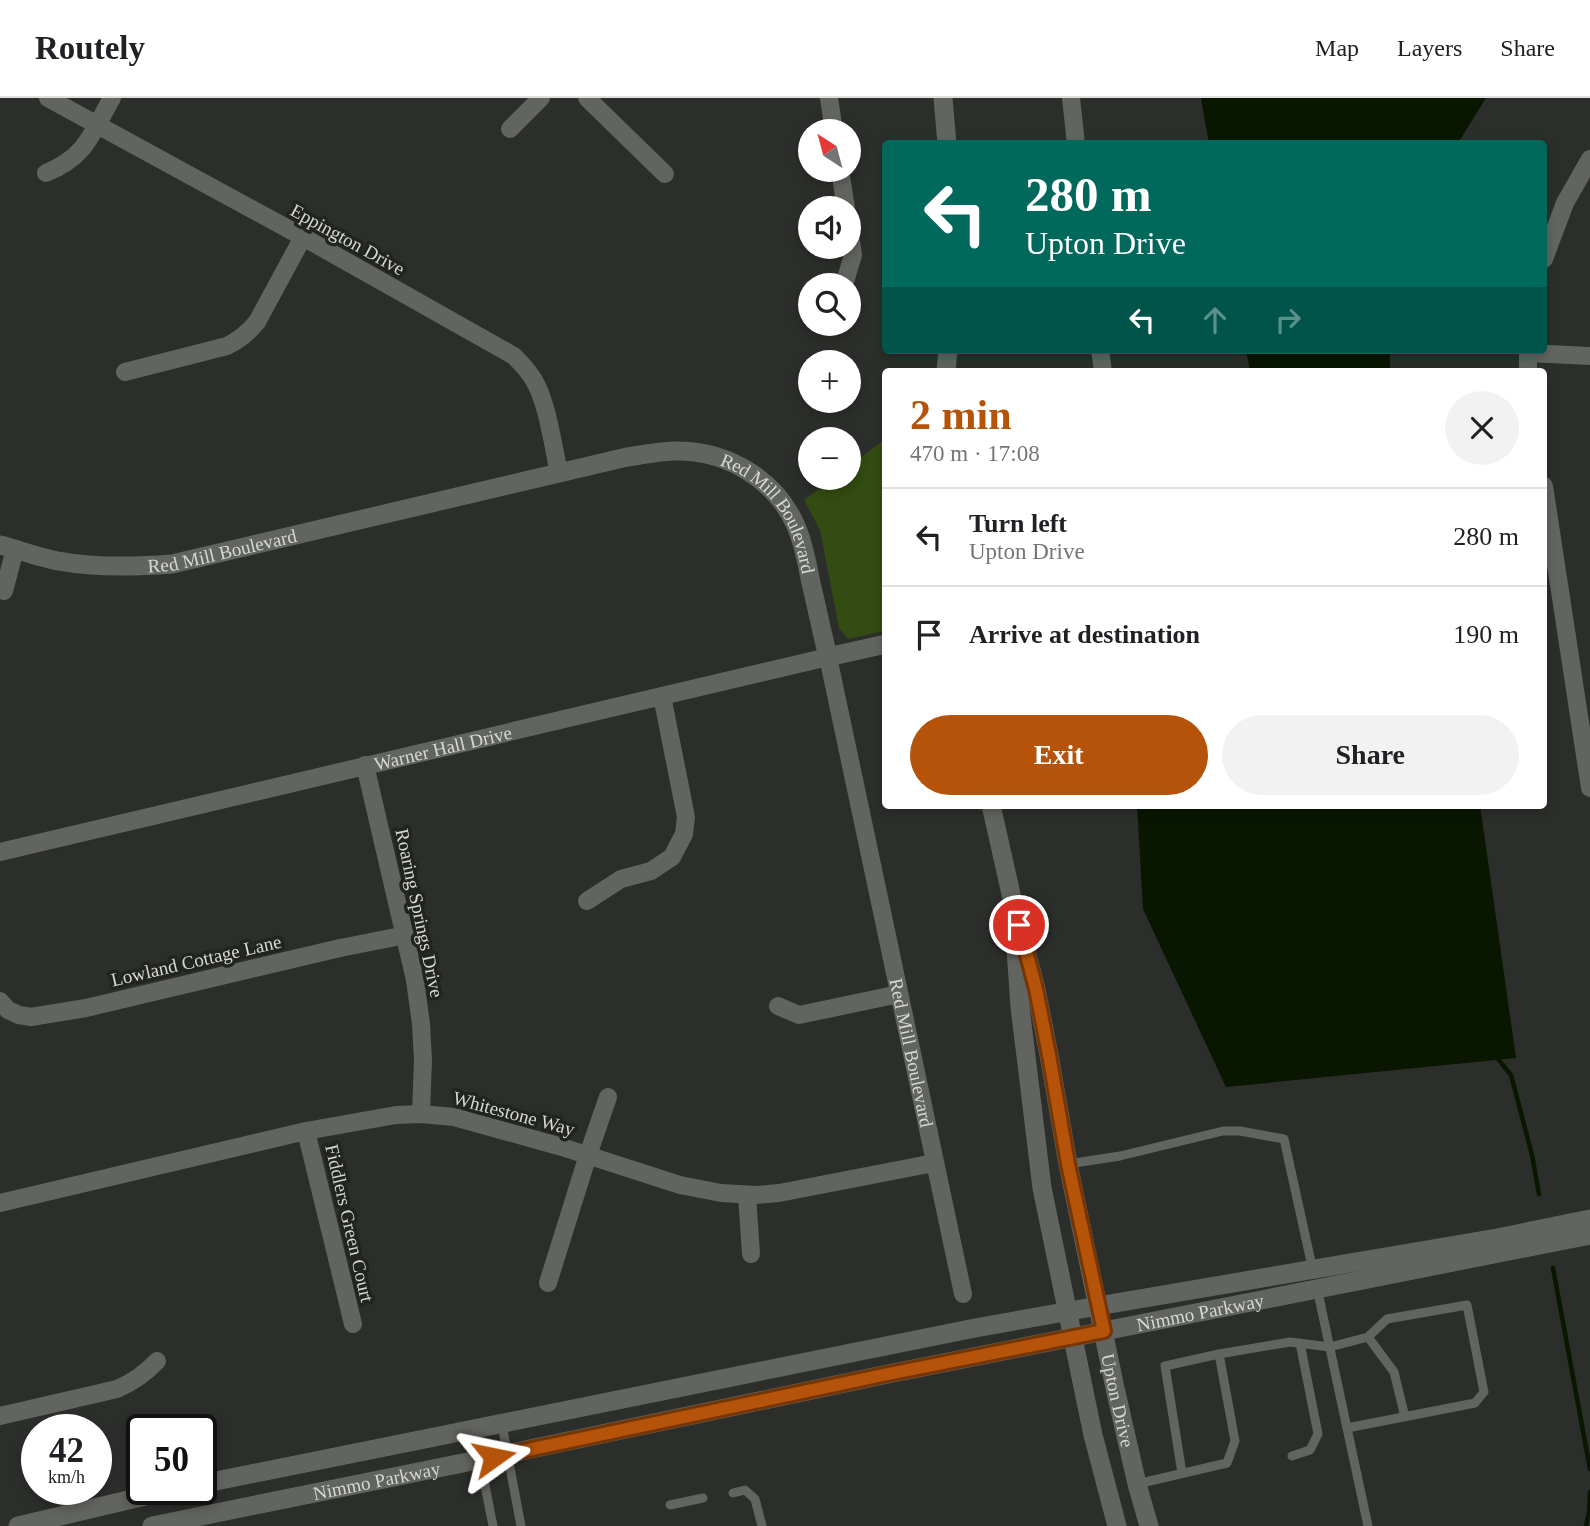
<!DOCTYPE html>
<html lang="en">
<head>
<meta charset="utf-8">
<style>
  :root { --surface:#fff; --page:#f2f2f2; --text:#202124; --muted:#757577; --line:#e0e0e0; --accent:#b45309 }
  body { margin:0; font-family:"Times New Roman",serif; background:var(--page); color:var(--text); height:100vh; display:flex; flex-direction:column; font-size:26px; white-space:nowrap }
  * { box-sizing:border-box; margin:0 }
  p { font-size:23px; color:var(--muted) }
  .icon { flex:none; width:38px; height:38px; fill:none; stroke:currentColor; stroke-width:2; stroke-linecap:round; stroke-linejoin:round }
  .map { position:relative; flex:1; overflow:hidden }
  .sheet { position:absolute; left:882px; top:270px; width:665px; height:441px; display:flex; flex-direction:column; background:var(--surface); border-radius:7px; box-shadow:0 4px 10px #0003 }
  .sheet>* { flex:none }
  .top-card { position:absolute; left:882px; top:42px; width:665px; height:214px; border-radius:7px; box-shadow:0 4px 10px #0003; background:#00695c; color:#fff; overflow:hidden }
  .needle { width:46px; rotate:324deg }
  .buttons { position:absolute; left:798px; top:21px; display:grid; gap:14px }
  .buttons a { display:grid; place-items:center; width:63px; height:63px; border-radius:50%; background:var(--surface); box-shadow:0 4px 10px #0003; font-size:35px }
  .speed { position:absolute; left:21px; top:1316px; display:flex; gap:14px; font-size:35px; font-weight:700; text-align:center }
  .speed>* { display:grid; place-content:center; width:91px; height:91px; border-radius:50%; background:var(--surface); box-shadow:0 4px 10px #0003; line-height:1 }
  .speed small { font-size:18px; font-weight:400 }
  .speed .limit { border:4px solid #111; border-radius:10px; background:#fff; color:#111 }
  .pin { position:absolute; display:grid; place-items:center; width:60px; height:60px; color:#fff; margin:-30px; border:4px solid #fff; border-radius:50%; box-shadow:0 2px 7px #0007 }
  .me { position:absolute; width:77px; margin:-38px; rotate:78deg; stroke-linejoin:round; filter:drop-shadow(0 0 5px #0008) }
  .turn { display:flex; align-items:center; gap:24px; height:147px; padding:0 28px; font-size:32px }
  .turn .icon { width:91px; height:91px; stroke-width:2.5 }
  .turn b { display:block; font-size:49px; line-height:60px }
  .lanes { display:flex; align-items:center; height:66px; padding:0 28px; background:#0003; justify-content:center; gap:35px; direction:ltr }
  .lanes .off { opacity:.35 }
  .round { display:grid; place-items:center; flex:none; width:74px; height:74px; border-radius:37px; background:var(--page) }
  .headline { display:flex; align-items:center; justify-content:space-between; height:119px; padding:0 28px }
  h1 { font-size:42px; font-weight:800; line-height:52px; color:var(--accent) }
  .cta { display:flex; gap:14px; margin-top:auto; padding:14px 28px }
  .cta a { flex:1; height:80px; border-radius:42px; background:var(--accent); color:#fff; font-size:28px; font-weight:800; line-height:80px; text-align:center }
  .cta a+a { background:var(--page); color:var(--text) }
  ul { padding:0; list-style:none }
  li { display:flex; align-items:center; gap:21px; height:98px; padding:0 28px; border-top:2px solid var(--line) }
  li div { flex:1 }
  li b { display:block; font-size:26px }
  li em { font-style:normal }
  header { display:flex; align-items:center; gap:42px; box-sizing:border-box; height:98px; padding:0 35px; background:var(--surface); border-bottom:2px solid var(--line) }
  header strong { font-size:33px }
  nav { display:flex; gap:38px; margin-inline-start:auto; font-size:24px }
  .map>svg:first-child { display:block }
  .green { fill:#334c11 }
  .water { fill:#091600 }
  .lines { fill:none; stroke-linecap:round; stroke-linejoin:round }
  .stream { stroke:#091600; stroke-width:4.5 }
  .service { stroke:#626460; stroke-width:9 }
  .minor { stroke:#626460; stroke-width:18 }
  .tertiary { stroke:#626460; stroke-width:19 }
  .secondary { stroke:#626460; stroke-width:19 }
  .route-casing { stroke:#753606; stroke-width:18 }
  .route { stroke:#b45309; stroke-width:12 }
  .labels { text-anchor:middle; stroke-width:7; stroke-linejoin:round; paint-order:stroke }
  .street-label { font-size:19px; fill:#d6d8d5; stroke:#222421 }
</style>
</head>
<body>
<header>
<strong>Routely</strong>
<nav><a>Map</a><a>Layers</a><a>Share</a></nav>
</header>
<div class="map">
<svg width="1590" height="1428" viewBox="0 0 1590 1428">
  <rect width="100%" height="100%" fill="#2c2e2b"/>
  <polygon class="green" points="885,341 885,533 848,541 839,530 820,432 804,402 834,380 849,380 849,369"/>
  <g class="water">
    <polygon points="1201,0 1486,0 1458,45 1209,46"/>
    <polygon points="1246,252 1390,252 1390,273 1250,273"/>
    <polygon points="1137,707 1480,707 1516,960 1226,989 1143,811"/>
  </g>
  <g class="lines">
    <g class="stream">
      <polyline points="1498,961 1511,977 1532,1057 1539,1096"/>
      <polyline points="1553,1170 1590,1371"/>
      <polyline points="1586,1428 1589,1414 1590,1394"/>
    </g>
    <g class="service">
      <polyline points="1068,1066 1120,1058 1223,1033 1240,1033 1284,1041 1313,1173"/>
      <polyline points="1317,1190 1368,1428"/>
      <polyline points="1368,1239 1394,1274 1405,1319"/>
      <polyline points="502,1327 521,1428"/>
      <polyline points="474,1332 493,1428"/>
      <polyline points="1292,1358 1310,1352 1318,1336 1300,1245"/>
      <polyline points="1182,1375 1165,1268 1219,1256 1290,1244 1330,1249 1368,1239 1387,1221 1467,1207 1484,1294 1475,1305 1347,1330"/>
      <polyline points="1137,1386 1227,1365 1235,1343 1219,1256"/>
      <polyline points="733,1395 745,1392 755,1401 762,1428"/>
      <polyline points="670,1407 703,1400"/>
    </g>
    <g class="minor">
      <path d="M48,0L303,139L514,258C522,266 530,274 535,284C548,308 553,348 559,375"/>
      <polyline points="587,0 665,76"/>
      <polyline points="829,0 834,33"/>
      <polyline points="1071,0 1076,46"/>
      <polyline points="510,31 541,0"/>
      <polyline points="840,72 846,110"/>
      <path d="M46,75C87,58 91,36 112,0"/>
      <polyline points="1544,161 1565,105 1590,61"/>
      <polyline points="844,187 853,157 849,129"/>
      <polyline points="1100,252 1103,273"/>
      <polyline points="1528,252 1528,273"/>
      <polyline points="1528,255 1590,258"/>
      <path d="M125,274L227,248C239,242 248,235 257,224L303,139"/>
      <polyline points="1544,388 1590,690"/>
      <polyline points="4,493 15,451"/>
      <polyline points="365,667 415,882 421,926 423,962 421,1016"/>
      <path id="s1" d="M0,754L828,559L963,1196"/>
      <polyline points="587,803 621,781 651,773 672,759 684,736 686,719 662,598"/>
      <polyline points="0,903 8,912 19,917 31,919 86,910 340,850 406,837"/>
      <polyline points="778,908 799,917 899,896"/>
      <polyline points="306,1033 353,1226"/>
      <polyline points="747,1097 751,1156"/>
      <polyline points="0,1105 306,1033 396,1017 421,1016 454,1019 562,1049 680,1087 721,1095 756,1097 779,1095 934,1065"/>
      <polyline points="548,1185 588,1057 608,999"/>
      <path d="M0,1318L117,1291C133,1284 145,1276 157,1263"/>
    </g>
    <g class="tertiary">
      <path id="s2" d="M0,447C19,452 38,459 58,463C96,470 134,469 172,466L627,359C644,357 663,352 680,353C729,354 776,382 796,428C804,446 807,466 811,485C817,510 822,535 828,559L886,546"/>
      <polyline points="1098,1208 1497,1140 1590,1121"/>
      <path id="s3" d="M1104,1233L1590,1137"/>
    </g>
    <g class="secondary">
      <polyline points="943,0 947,46"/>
      <polyline points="946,273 948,252"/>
      <path id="s4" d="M991,707L1013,805L1036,891L1049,957L1068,1066L1115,1290L1137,1386L1149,1428"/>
      <polyline points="1016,851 1020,909 1042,1090 1093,1337 1117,1428"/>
      <polyline points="201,1386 975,1230 1098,1208"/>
      <polyline points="18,1428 175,1391"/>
      <path id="s5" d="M152,1428L507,1356L888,1276L1104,1233"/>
    </g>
  </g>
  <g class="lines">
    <defs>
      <polyline id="route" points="494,1359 888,1276 1104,1233 1068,1066 1049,957 1036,891 1019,827"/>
    </defs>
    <use href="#route" class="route-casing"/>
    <use href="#route" class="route"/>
  </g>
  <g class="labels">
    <g class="street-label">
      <text transform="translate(348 141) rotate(29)" y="7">Eppington Drive</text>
      <text dy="7" stroke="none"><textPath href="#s2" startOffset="814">Red Mill Boulevard</textPath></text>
      <text dy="7" stroke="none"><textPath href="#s2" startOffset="226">Red Mill Boulevard</textPath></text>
      <text dy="7" stroke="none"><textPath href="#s1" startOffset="455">Warner Hall Drive</textPath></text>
      <text transform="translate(420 815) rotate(78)" y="7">Roaring Springs Drive</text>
      <text transform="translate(196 862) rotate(-13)" y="7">Lowland Cottage Lane</text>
      <text dy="7" stroke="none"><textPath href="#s1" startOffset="1255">Red Mill Boulevard</textPath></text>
      <text transform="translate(514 1015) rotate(15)" y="7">Whitestone Way</text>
      <text transform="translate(350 1125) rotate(77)" y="7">Fiddlers Green Court</text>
      <text dy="7" stroke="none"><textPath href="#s3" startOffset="98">Nimmo Parkway</textPath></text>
      <text dy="7" stroke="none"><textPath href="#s4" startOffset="609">Upton Drive</textPath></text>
      <text dy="7" stroke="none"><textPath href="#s5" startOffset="229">Nimmo Parkway</textPath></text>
    </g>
  </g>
</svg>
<div class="buttons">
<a><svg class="needle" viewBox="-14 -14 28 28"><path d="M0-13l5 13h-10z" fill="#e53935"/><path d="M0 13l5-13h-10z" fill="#757577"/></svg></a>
<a><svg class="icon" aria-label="sound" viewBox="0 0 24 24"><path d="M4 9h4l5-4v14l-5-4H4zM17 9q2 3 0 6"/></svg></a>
<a><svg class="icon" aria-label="search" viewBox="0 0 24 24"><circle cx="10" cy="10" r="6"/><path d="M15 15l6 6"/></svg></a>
<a>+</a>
<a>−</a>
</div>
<div class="speed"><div>42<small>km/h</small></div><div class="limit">50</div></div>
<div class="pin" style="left:1019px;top:827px;background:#d93025"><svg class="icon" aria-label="arrive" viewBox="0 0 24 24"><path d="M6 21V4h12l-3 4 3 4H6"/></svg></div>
<svg class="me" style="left:494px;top:1359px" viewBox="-20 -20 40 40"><path d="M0-17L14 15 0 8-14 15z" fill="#b45309" stroke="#fff" stroke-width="4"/></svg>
<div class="top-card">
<div class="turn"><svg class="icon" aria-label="left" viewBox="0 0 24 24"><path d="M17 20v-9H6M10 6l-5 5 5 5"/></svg><div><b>280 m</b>Upton Drive</div></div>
<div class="lanes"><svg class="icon" aria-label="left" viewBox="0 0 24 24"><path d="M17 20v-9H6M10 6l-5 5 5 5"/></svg><svg class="icon off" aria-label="ahead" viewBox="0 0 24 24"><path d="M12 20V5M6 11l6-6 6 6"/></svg><svg class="icon off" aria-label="right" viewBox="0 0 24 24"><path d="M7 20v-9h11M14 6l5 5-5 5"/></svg></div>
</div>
<section class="sheet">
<div class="headline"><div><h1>2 min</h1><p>470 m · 17:08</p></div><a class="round"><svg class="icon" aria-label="close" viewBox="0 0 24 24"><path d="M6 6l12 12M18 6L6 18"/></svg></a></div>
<ul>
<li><svg class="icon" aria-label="left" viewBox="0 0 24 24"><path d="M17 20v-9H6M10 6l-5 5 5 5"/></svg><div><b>Turn left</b><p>Upton Drive</p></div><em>280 m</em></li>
<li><svg class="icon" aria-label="arrive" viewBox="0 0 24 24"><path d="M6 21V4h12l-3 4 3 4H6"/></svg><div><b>Arrive at destination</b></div><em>190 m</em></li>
</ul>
<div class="cta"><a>Exit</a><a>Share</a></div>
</section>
</div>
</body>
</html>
